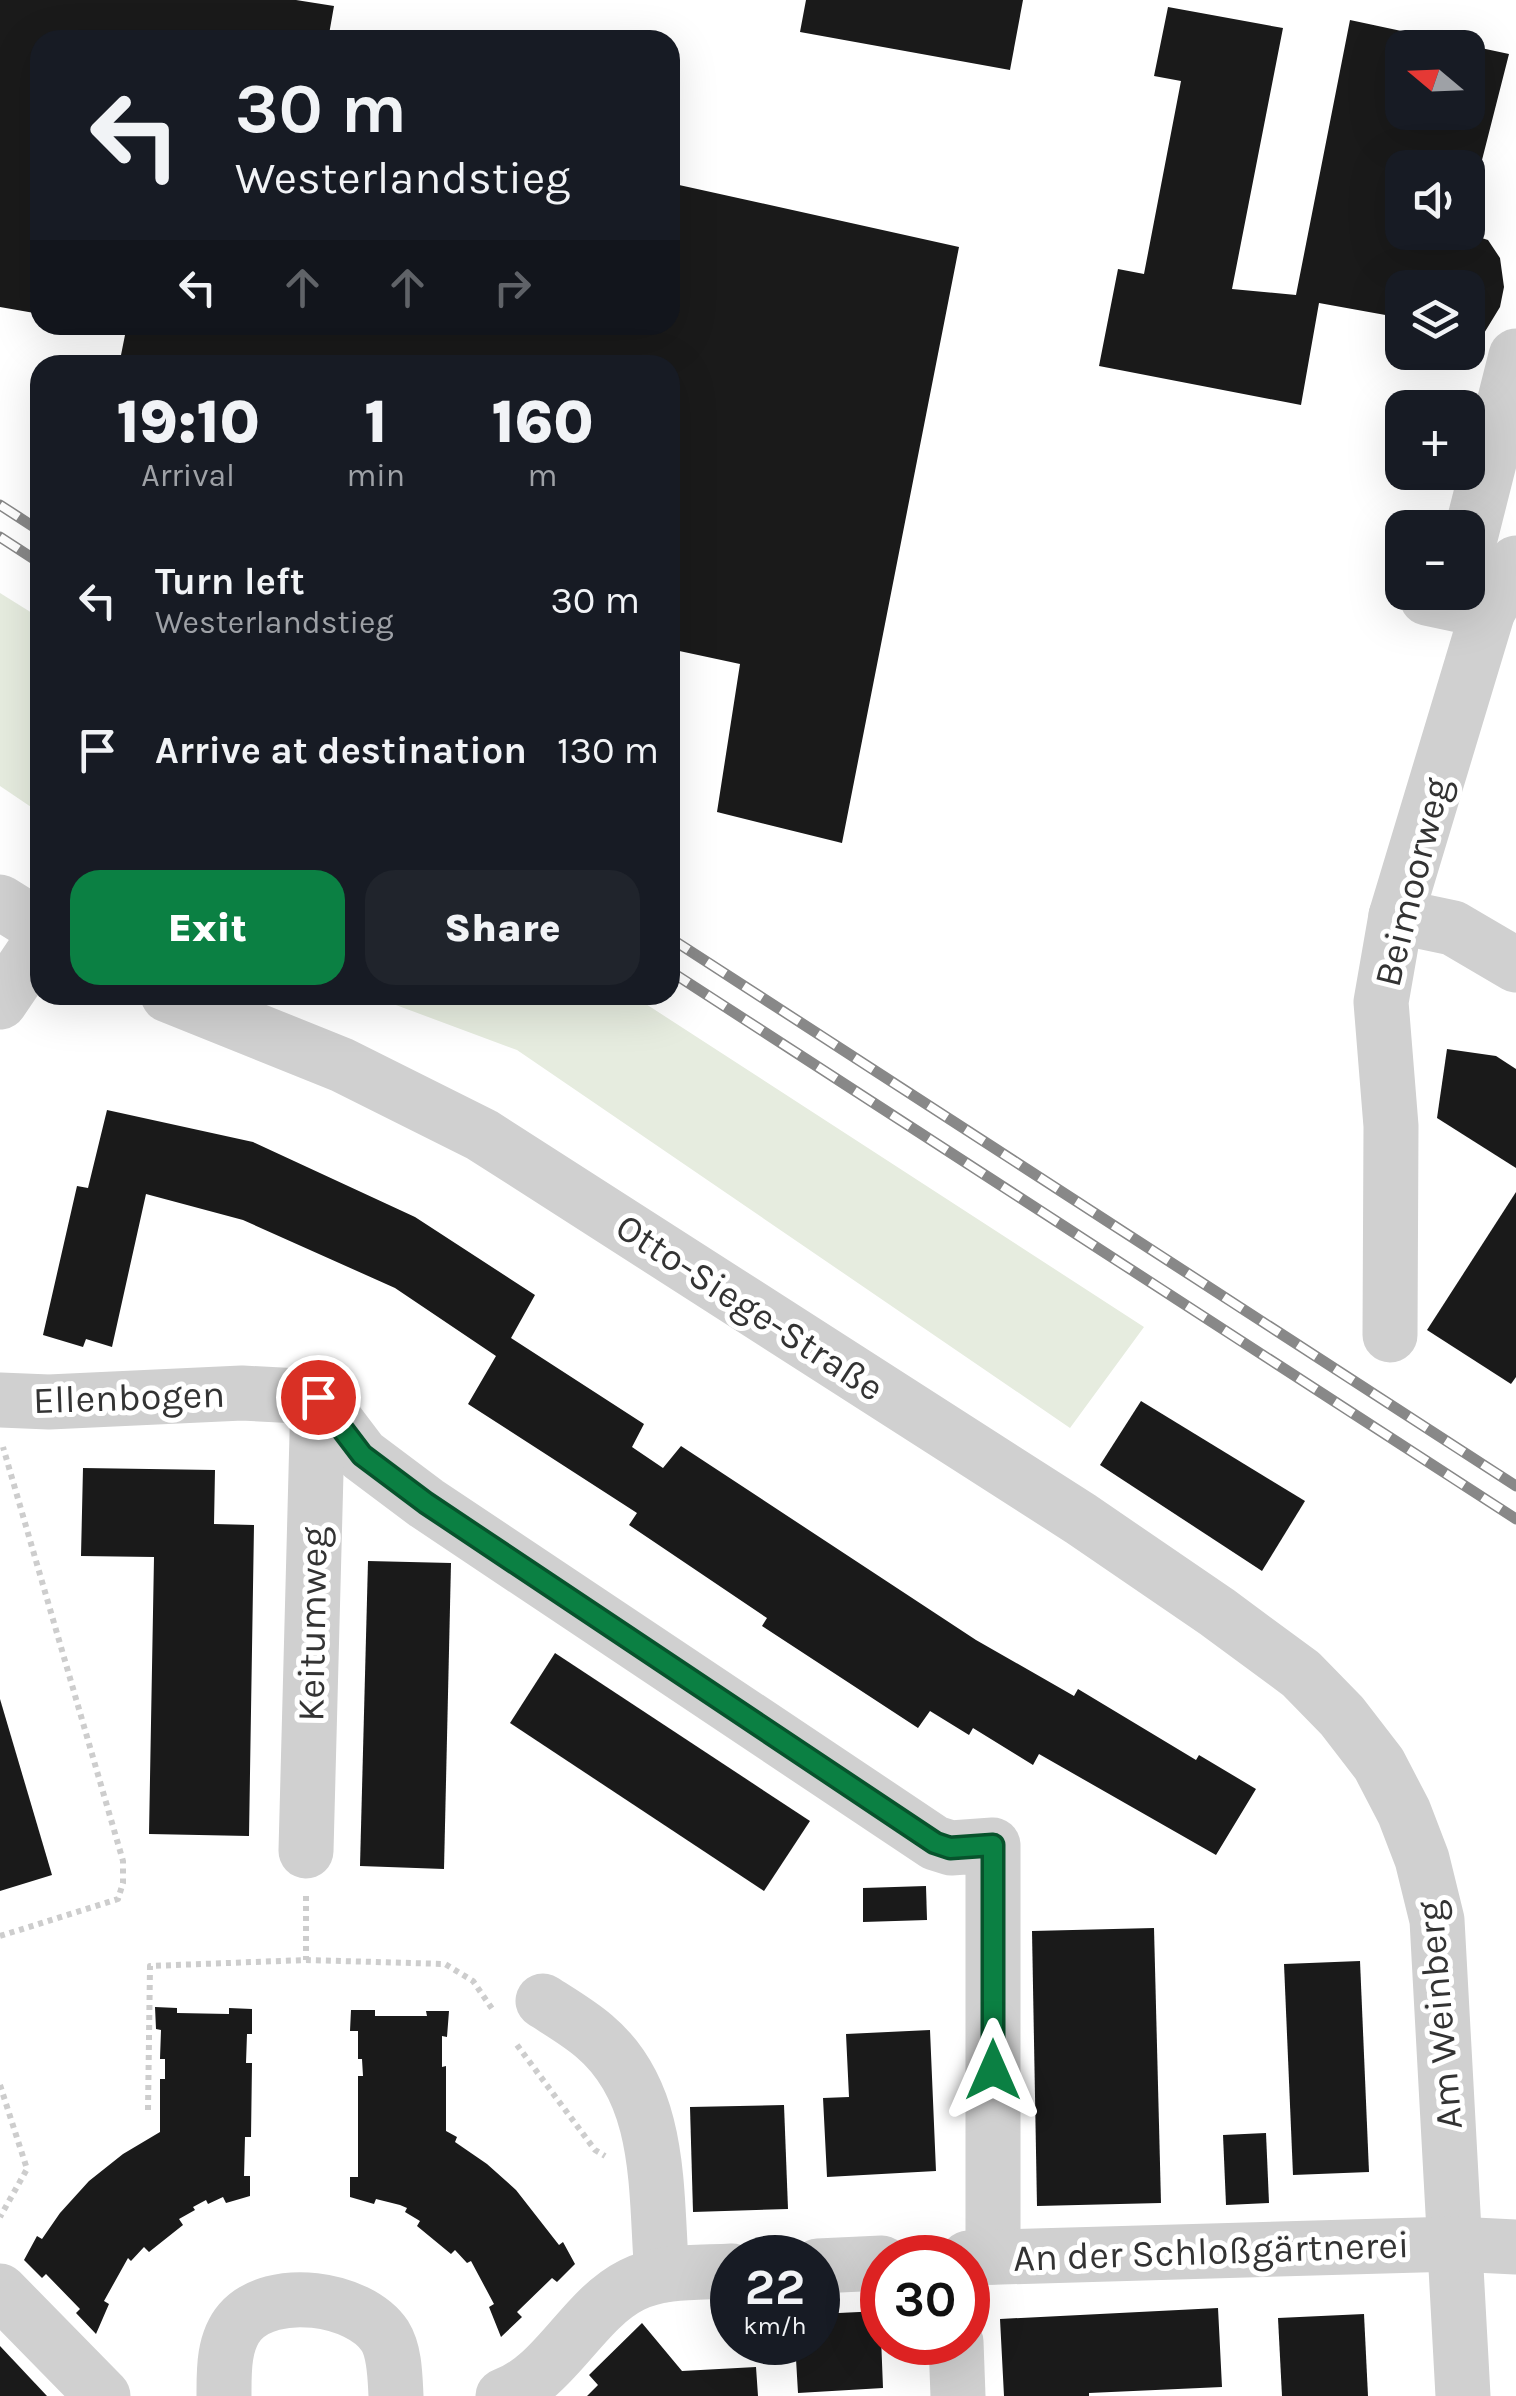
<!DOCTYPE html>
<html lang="en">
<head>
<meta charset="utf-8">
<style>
  :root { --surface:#171b24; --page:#20242c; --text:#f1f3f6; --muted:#9ea1a6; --accent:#0b8043 }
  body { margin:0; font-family:Karla,sans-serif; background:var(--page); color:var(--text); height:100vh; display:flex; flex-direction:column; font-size:38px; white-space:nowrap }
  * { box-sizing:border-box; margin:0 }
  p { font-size:32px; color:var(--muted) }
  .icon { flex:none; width:55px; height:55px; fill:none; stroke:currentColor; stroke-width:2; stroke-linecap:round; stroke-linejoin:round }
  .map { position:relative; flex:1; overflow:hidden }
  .details { position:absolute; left:30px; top:355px; width:650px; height:650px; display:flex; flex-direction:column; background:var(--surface); border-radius:30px; box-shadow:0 10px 40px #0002 }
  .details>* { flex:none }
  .guide { position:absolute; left:30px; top:30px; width:650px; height:305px; border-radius:30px; box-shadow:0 10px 40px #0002; background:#171b24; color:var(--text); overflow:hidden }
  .needle { width:65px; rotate:289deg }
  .buttons { position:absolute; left:1385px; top:30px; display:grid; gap:20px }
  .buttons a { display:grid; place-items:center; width:100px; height:100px; border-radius:20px; background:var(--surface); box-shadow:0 10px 40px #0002; font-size:50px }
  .speed { position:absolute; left:710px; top:2235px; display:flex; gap:20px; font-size:50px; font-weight:700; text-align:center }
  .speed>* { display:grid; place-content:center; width:130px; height:130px; border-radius:50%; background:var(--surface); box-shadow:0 10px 40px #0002; line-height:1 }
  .speed small { font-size:25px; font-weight:400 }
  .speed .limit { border:15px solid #d22; background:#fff; color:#111 }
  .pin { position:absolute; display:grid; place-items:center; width:85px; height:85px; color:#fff; margin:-42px; border:5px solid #fff; border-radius:50%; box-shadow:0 2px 10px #0007 }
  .me { position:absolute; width:110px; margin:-55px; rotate:0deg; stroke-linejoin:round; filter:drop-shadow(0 0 8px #0008) }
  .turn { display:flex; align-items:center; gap:35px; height:210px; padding:0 40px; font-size:45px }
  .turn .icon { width:130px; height:130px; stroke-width:2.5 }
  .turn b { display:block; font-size:70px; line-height:85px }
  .lanes { display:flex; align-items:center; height:95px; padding:0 40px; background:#0003; justify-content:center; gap:50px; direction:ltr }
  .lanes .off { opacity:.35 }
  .eta { display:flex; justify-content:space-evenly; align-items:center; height:170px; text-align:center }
  .eta b { font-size:60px; font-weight:800; line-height:70px }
  .action { display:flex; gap:20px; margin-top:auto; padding:20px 40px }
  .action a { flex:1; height:115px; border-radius:30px; background:var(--accent); color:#fff; font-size:40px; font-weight:800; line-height:115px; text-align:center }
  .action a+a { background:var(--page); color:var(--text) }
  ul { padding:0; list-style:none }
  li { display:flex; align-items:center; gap:30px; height:150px; padding:0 40px }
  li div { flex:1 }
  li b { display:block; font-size:38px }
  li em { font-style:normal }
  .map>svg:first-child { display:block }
  .green { fill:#e6ecdf }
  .building { fill:#1a1a1a; fill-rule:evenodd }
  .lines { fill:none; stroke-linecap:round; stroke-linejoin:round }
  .path { stroke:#cdcdcd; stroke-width:6; stroke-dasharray:5 5; stroke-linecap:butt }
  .minor { stroke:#d0d0d0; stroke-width:55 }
  .rail-casing { stroke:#888; stroke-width:11 }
  .rail { stroke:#fff; stroke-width:8; stroke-dasharray:22; stroke-linecap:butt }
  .route-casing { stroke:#07532c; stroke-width:25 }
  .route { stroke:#0b8043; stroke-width:18 }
  .labels { text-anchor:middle; stroke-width:10; stroke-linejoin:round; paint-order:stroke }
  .street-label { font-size:38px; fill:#333; stroke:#fff }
</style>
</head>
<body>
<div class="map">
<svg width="1516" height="2396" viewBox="0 0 1516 2396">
  <rect width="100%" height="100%" fill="#fff"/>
  <g class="green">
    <polygon points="0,593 40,618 40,813 0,786"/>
    <polygon points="369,995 632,995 1144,1327 1070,1428 517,1050"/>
  </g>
  <g class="building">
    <polygon points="0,0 296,0 334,6 328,40 40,40 40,314 0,307"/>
    <polygon points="806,0 1023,0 1010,70 800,32"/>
    <path d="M1168,7L1283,28L1232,289L1296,295L1350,20L1509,54L1469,211L1468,168H1402V232H1463L1488,240L1500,258L1504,287L1500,307L1475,348L1468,352V288H1402V318L1319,303L1301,405L1099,366L1118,269L1144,274L1181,81L1154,76ZM1402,48H1468V112H1402Z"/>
    <polygon points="670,183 959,247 842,843 717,812 740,664 670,649 670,365 119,365 127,325 670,325"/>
    <polygon points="1447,1049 1496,1056 1516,1069 1516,1168 1437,1118"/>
    <polygon points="107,1110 253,1142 415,1217 535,1295 511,1338 644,1424 632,1447 663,1468 681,1446 976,1640 1074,1696 1078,1689 1196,1760 1199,1755 1256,1789 1216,1855 1039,1754 1033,1765 973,1728 969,1735 930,1711 918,1728 762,1626 767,1618 629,1525 637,1513 468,1404 496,1356 395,1288 243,1220 146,1194 112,1347 86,1339 83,1347 43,1335 77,1186 88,1188"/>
    <polygon points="1516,1192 1516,1377 1511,1384 1427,1330"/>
    <polygon points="1141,1401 1305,1501 1262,1571 1100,1465"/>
    <polygon points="83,1468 215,1470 214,1524 254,1525 249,1836 149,1834 154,1557 81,1556"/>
    <polygon points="368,1561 451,1563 444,1869 360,1866"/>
    <polygon points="555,1653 810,1821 764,1891 510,1723"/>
    <polygon points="0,1699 52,1875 0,1891"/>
    <polygon points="926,1886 927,1920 863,1922 863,1888"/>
    <polygon points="1154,1928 1161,2203 1037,2206 1032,1931"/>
    <polygon points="1360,1961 1369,2172 1293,2175 1284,1964"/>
    <polygon points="155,2007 177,2008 177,2013 229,2014 229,2008 252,2009 252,2034 247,2034 246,2063 252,2063 251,2137 245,2137 244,2176 250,2176 250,2196 226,2203 223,2197 208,2204 206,2200 193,2207 195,2210 179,2219 183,2225 149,2252 144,2247 131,2261 128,2258 104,2301 109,2304 96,2334 76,2313 80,2309 46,2274 42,2278 24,2260 37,2236 42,2239 60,2213 89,2181 123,2154 160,2132 160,2079 165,2079 165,2059 160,2059 161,2030 156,2029"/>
    <polygon points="351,2010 375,2010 375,2016 427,2016 426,2011 449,2011 447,2037 442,2036 442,2067 446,2066 446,2131 457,2137 455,2142 487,2164 516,2190 559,2245 563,2242 575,2264 557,2282 552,2278 517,2312 522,2317 501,2337 489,2307 494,2304 471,2261 467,2263 455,2250 451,2254 417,2226 420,2221 405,2212 407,2208 400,2205 376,2199 374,2204 350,2197 350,2177 358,2177 358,2076 363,2076 362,2059 358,2059 358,2031 350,2031"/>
    <polygon points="930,2030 936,2171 827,2177 823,2098 849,2097 846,2034"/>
    <polygon points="784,2105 788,2209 693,2212 690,2107"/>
    <polygon points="1266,2133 1269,2203 1226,2205 1223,2135"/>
    <polygon points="1218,2308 1222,2387 1089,2393 1089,2396 1004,2396 1000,2319"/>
    <polygon points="880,2311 883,2388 798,2393 795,2342 818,2342 818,2314"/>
    <polygon points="1364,2314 1368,2396 1282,2396 1278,2318"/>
    <polygon points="642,2323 682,2371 756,2367 758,2396 587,2396 598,2385 589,2375"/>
    <polygon points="0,2346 47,2396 0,2396"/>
  </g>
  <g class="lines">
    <g class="path">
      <polyline points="306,1896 306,1960"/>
      <polyline points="0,1936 118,1899 123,1883 123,1861 3,1447"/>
      <polyline points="517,2045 595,2150 605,2156"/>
      <polyline points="0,2085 27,2169 0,2217"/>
      <polyline points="148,2110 150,1966 306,1960 445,1964 473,1981 493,2010"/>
    </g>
    <g class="minor">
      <polyline points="1427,598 1488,611"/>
      <polyline points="1488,611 1472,580 1468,546 1516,356"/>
      <polyline points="0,902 40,927"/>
      <polyline points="1396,916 1453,928 1516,965"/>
      <polyline points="168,995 342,1065 482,1135 1081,1519 1217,1612 1301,1674 1342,1716 1379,1764 1404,1812 1422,1859 1437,1920 1463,2396"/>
      <polyline points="0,1002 40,943"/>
      <polyline points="1390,1335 1391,1126 1381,1002 1396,916 1488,611 1516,563"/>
      <polyline points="318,1397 362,1455 426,1503 935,1843 951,1848 993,1845 993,2257"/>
      <polyline points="0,1400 49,1402 242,1393 318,1397"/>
      <polyline points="306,1851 318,1397"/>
      <path d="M543,2001C560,2012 579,2023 594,2036C664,2095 655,2193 662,2275"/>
      <polyline points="968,2258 1455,2244 1516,2247"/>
      <polyline points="818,2266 882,2263"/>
      <polyline points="0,2291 103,2396"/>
      <polyline points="956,2342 958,2396"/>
      <path d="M224,2396C224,2372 223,2342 240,2322C272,2285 359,2297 385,2336C395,2352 395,2377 396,2396"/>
      <path d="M503,2396C556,2377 582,2310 632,2285C662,2270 700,2273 732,2271"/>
    </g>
    <defs>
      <g id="rail">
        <polyline points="0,505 40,531"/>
        <polyline points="0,537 40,563"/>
        <polyline points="670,938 1516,1486"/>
        <polyline points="670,971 1516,1519"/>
      </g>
    </defs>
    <use href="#rail" class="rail-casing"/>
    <use href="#rail" class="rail"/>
  </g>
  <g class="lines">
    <defs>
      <polyline id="route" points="318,1397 362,1455 426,1503 935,1843 950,1848 993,1845 993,2070"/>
    </defs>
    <use href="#route" class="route-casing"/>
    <use href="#route" class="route"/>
  </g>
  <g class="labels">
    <g class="street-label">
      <text transform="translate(1412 882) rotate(-76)" y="13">Beimoorweg</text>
      <text transform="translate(750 1307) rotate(33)" y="13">Otto-Siege-Straße</text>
      <text transform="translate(129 1397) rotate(-2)" y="13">Ellenbogen</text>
      <text transform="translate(312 1624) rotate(-89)" y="13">Keitumweg</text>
      <text transform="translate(1439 2015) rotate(-95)" y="13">Am Weinberg</text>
      <text transform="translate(1211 2251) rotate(-2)" y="13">An der Schloßgärtnerei</text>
    </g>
  </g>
</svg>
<div class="buttons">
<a><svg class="needle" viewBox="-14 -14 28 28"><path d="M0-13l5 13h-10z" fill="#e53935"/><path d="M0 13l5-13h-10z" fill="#9ea1a6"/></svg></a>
<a><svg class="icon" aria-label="sound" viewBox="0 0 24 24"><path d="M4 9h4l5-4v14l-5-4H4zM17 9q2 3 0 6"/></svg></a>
<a><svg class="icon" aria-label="layers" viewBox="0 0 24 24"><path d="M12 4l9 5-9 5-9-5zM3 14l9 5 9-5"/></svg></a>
<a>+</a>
<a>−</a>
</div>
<div class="speed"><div>22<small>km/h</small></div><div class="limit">30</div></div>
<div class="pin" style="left:318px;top:1397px;background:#d93025"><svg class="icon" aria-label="arrive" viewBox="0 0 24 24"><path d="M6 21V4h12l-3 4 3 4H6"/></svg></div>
<svg class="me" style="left:993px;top:2070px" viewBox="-20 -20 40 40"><path d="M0-17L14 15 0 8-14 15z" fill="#0b8043" stroke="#fff" stroke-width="4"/></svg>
<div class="guide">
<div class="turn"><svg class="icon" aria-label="left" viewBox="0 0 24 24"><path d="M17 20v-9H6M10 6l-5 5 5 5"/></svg><div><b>30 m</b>Westerlandstieg</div></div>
<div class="lanes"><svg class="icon" aria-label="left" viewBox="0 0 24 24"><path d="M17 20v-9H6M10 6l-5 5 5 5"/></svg><svg class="icon off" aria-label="ahead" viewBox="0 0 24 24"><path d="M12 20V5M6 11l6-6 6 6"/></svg><svg class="icon off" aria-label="ahead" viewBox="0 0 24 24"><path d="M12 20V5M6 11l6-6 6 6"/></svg><svg class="icon off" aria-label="right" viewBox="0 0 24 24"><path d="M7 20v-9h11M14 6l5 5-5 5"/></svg></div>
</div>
<section class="details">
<div class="eta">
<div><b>19:10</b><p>Arrival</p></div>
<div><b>1</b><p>min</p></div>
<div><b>160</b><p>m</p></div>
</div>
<ul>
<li><svg class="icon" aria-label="left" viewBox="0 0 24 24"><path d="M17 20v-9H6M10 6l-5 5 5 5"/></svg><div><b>Turn left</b><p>Westerlandstieg</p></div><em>30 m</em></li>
<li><svg class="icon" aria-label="arrive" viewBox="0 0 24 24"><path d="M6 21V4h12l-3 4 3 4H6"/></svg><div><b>Arrive at destination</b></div><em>130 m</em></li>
</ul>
<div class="action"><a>Exit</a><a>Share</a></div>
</section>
</div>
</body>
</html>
